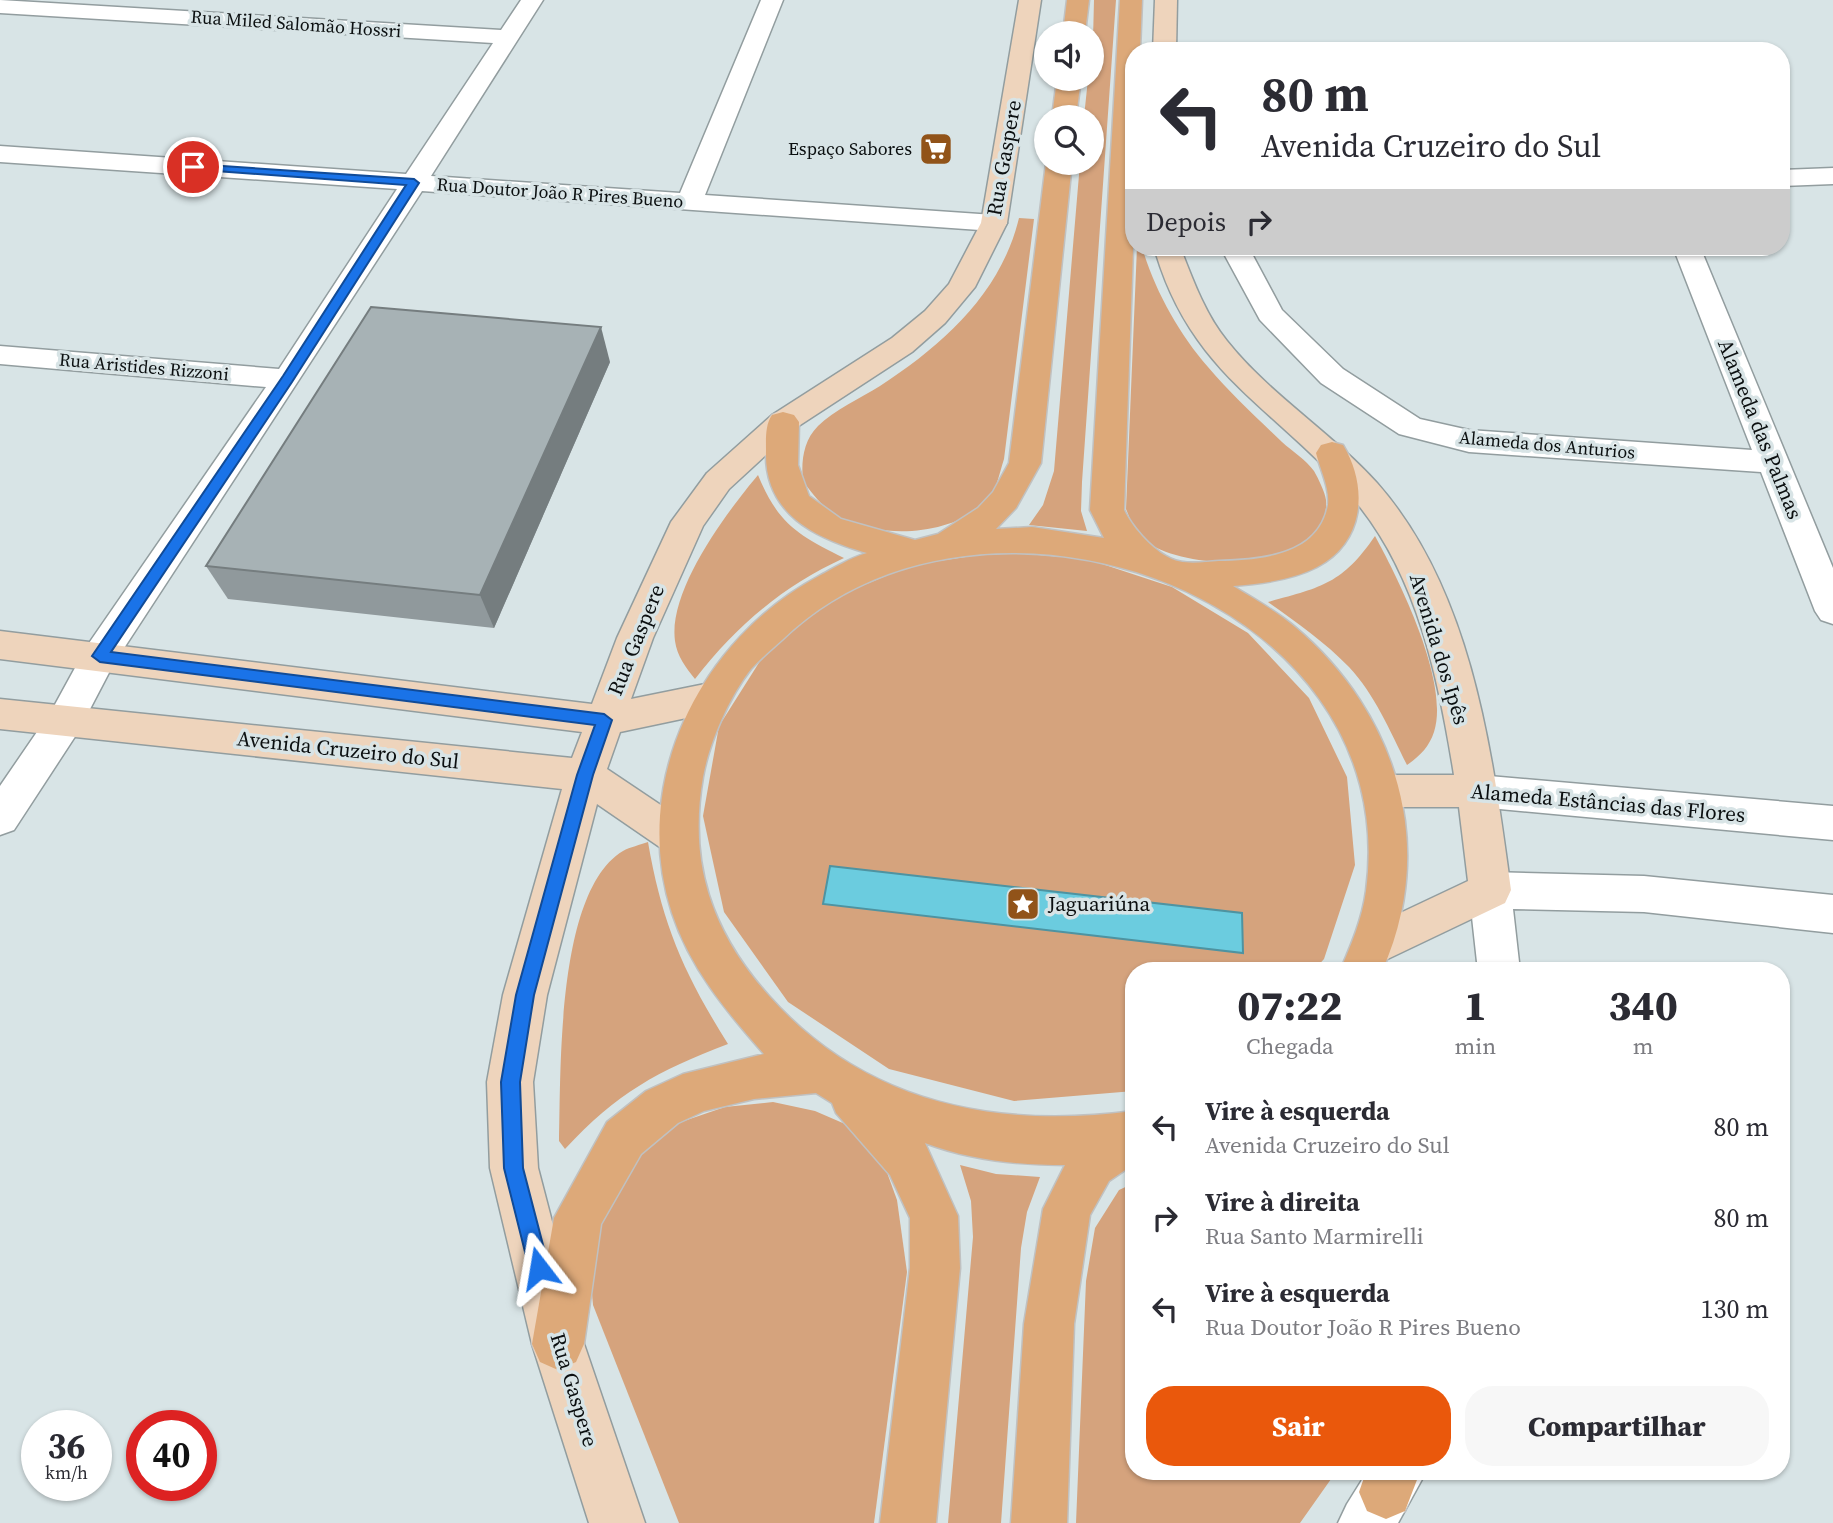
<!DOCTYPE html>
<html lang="pt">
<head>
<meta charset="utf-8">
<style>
  :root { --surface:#fff; --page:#f7f7f7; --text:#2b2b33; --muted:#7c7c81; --accent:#ea580c }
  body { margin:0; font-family:"Source Serif 4",serif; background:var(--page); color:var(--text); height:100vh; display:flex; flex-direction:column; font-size:26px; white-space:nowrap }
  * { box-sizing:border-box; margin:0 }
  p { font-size:23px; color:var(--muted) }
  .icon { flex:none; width:38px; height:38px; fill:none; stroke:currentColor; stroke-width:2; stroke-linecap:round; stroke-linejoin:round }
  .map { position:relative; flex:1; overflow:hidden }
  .sheet { position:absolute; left:1125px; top:962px; width:665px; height:518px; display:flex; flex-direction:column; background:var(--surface); border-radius:28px; box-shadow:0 2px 5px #0004 }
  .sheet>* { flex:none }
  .banner { position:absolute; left:1125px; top:42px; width:665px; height:214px; border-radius:28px; box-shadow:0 2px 5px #0004; background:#fff; color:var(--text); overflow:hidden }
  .buttons { position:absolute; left:1034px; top:21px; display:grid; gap:14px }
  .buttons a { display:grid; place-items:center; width:70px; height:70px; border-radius:50%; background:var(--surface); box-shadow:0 2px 5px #0004; font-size:35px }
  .speed { position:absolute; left:21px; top:1410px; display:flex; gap:14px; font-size:35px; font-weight:700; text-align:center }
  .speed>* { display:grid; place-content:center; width:91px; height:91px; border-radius:50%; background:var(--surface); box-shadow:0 2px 5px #0004; line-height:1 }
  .speed small { font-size:18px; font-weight:400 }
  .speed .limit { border:10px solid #d22; background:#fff; color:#111 }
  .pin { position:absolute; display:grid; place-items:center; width:60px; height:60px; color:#fff; margin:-30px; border:4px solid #fff; border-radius:50%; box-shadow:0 2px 7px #0007 }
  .me { position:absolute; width:77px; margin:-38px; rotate:346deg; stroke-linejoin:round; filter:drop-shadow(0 0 5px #0008) }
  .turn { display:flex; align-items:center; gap:24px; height:147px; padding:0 21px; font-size:32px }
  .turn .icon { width:91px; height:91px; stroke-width:2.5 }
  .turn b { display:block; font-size:49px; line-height:60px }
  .then { display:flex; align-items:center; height:66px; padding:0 21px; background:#0003; gap:14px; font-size:26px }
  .eta { display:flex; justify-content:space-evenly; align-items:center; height:119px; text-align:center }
  .eta b { font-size:42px; font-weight:800; line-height:49px }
  .action { display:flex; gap:14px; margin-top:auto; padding:14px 21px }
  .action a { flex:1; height:80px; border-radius:28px; background:var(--accent); color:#fff; font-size:28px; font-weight:800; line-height:80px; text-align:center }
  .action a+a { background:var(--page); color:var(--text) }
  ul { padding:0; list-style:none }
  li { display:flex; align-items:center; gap:21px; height:91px; padding:0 21px }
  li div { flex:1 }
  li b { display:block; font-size:26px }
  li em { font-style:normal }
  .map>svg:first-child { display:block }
  .green { fill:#d5a37d }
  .water { fill:#6bccdf; stroke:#4e93a1; stroke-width:2 }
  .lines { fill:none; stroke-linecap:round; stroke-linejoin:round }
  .street-casing { stroke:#929d9f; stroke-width:3 }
  .secondary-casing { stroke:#929d9f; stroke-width:3 }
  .primary-casing { stroke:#c0c1c1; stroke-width:3 }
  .street { fill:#fff; fill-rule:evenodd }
  .secondary { fill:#eed4bc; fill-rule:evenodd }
  .primary { fill:#dda979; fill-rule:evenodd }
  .wall { fill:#90999c }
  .shaded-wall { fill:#757d7f }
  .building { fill:#a7b2b5; stroke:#757d7f; stroke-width:2 }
  .route { fill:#1a73e8; stroke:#114b97; stroke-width:2 }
  .labels { text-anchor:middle; stroke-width:7; stroke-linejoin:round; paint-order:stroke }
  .far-street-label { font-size:18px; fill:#0b0f10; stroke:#d8e4e6 }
  .far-poi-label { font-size:18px; fill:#0b0f10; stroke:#d8e4e6; text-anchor:end }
  .street-label { font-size:21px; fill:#0b0f10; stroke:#d8e4e6 }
  .poi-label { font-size:21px; fill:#0b0f10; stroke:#d8e4e6; text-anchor:start }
</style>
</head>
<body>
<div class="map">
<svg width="1833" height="1523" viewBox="0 0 1833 1523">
  <rect width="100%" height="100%" fill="#d8e4e6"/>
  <g class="green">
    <polygon points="1094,0 1116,0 1082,482 1081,511 1087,531 1029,525 1043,505 1054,471 1080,163 1092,163 1092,117 1084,117 1088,79 1092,79"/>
    <path d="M1019,218L1034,219L1004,459C999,474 997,491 985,503C950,535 888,538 846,521C827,513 814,496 803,481C801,462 803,441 818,426C834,410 861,398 880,386C943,345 1001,293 1019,218Z"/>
    <path d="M1137,247H1142C1154,289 1179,334 1208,367C1231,394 1257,418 1282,442C1292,451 1306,460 1314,471C1318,478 1325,492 1326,500C1331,576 1187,573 1145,541C1135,533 1131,521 1126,509Z"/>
    <path d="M758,475C778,524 798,535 844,558C783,586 736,626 695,679C686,668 677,656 675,641C668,590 727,512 758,475Z"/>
    <path d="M1375,536C1399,580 1450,682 1434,732C1429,747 1420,756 1407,765C1390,731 1375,695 1349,667C1325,642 1296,622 1268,602C1322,587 1342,584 1375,536Z"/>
    <polygon points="999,552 1087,559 1172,587 1248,633 1309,698 1347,777 1355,865 1324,959 1313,971 1134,971 1134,1091 1014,1101 889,1069 788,1002 724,912 703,816 719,726 767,650 833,598 912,565"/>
    <path d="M648,842C662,924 684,974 728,1044C657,1071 617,1093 565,1149L559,1141C561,1071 556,891 623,851C630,847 640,845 648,842Z"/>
    <polygon points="773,1102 815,1111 852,1127 881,1156 897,1200 907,1272 874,1523 679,1523 593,1305 590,1272 599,1225 643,1147 681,1122 725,1107"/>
    <polygon points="960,1165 996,1174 1040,1177 1027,1212 1021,1248 1001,1523 948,1523 973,1237 971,1201"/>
    <polygon points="1134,1183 1134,1472 1336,1472 1300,1523 1076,1523 1086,1281 1095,1228 1119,1190"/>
  </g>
  <polygon class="water" points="830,866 1242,913 1243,953 823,904"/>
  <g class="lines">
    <defs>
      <g id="street">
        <polygon points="0,0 501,30 521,0 543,0 431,176 680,193 761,0 783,0 705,195 994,215 1003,217 1007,223 1003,229 994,231 422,191 113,665 78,732 14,830 0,835 0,786 52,710 87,646 266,387 0,364 0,346 279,369 397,189 0,162 0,146 406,174 493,43 0,13"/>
        <polygon points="1833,168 1833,184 1782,186 1782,170"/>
        <polygon points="1225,247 1251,247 1251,252 1282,310 1343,369 1420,419 1469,430 1752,450 1673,247 1700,247 1833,568 1833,624 1821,620 1815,611 1761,472 1469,452 1399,434 1321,383 1260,320 1223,252"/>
        <polygon points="1478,775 1833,806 1833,840 1478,807 1464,803 1458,791 1464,779"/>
        <polygon points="1490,872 1644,876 1833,895 1833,933 1644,912 1513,909 1520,971 1478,971 1469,890 1475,877"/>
        <polygon points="1367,1472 1426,1472 1398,1523 1338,1523 1347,1504"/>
      </g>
      <g id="secondary">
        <polygon points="1019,0 1041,0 1007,223 975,287 945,323 912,352 794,429 729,489 703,526 653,638 631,699 710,683 723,688 729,698 723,708 710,713 620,732 607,769 692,826 698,838 692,850 678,855 664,850 597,804 547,995 533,1082 538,1168 584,1344 645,1523 589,1523 532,1344 490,1168 487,1082 503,995 562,789 0,729 0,699 572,758 582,732 0,659 0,631 592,704 617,638 671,522 707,473 772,415 892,338 925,311 949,284 981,223"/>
        <polygon points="1155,0 1177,0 1176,51 1153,51"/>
        <path d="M1154,247H1180C1193,280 1205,314 1227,341C1270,395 1331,432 1377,483C1473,592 1492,753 1511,890L1505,903L1375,965L1360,960L1354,946L1360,932L1468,881L1459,807H1382L1368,803L1362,791L1368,779L1382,775H1454C1439,681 1418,577 1356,502C1278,407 1191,378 1154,247Z"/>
      </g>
      <g id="primary">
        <polygon points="1067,0 1089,0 1085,33 1063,33"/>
        <path d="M1120,0H1142L1140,51H1134V220L1124,510C1132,527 1150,547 1166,556C1182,566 1201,562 1219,561C1260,560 1319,556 1328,505C1330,488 1320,469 1316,453L1321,445L1332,442L1343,445C1369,487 1364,543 1317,567C1292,580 1261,584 1233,586C1254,599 1276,611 1295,627C1397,713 1438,847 1382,971H1340C1351,945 1362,920 1366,891C1406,592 979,448 782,640C772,649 760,659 751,669C729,697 709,743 703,777C688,864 712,932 769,996C865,1104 997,1129 1134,1111V1164L1109,1181L1090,1215L1074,1324L1067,1523H1011L1024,1324L1043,1209L1065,1165C1017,1165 970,1160 925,1143L958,1216L960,1268L936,1523H880L910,1268V1218L890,1175L836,1113L832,1103L816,1093L754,1099L704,1111L678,1123L641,1154L601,1224L584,1344L576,1362L558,1370L540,1362L532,1344L554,1218L607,1122L646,1091L683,1074L764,1054C726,1011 690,968 672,913C629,781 701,639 819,576C834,568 850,558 867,553C815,538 764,514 766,451C766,439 765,425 772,415L783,412L794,415L799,422L798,465L809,496L841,519L915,540L938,534L978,508L993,492L1009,463L1046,163H1072L1041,463L1016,508L996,529L1032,527L1104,538L1090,510Z"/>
        <polygon points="1057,79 1081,79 1076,117 1052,117"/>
        <polygon points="1366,1472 1420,1472 1405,1511 1386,1519 1367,1511 1359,1492"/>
      </g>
    </defs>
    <use href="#street" class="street-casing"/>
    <use href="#secondary" class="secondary-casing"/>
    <use href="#primary" class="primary-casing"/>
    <use href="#street" class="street"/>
    <use href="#secondary" class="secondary"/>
    <use href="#primary" class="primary"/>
  </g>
  <polygon class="wall" points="610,362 494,628 228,599 206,566"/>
  <polygon class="shaded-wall" points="601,327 610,362 494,628 480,595"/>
  <polygon class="building" points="371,307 601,327 480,595 206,566"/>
  <polygon class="route" points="193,164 414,179 419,183 292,382 111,652 604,714 612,720 593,775 534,995 520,1082 523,1168 549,1268 546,1275 539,1278 532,1275 529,1268 504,1168 501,1082 516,995 577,775 595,725 100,662 92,656 283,376 406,185 189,169 188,167"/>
  <defs>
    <symbol id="supermarket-square" viewBox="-11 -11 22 22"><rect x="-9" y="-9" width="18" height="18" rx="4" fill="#915319" stroke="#d8e4e6"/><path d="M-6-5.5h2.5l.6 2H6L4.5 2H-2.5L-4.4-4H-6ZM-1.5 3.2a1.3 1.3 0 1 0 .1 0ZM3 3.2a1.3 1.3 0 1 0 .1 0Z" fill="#fff"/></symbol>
    <symbol id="sight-square" viewBox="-11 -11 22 22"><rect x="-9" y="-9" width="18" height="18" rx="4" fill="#915319" stroke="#d8e4e6"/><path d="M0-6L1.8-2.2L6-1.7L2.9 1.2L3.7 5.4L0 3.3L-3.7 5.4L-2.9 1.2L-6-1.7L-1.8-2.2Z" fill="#fff"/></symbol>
  </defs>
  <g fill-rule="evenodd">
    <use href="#supermarket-square" x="917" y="130" width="38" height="38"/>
    <use href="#sight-square" x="1004" y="885" width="38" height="38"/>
  </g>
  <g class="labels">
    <g class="far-street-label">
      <text transform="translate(296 24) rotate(4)" y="6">Rua Miled Salomão Hossri</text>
      <text transform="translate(560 193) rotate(4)" y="6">Rua Doutor João R Pires Bueno</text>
      <text transform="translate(144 367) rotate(5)" y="6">Rua Aristides Rizzoni</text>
      <text transform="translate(1547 445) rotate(5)" y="6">Alameda dos Anturios</text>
    </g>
    <g class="far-poi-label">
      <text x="912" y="155">Espaço Sabores</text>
    </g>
    <g class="street-label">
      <text transform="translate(1004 158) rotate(-80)" y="7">Rua Gaspere</text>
      <text transform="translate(1760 429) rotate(68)" y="7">Alameda das Palmas</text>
      <text transform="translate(636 640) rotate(-68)" y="7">Rua Gaspere</text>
      <text transform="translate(1439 649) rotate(73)" y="7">Avenida dos Ipês</text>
      <text transform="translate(348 750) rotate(6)" y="7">Avenida Cruzeiro do Sul</text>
      <text transform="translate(1608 803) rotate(5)" y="7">Alameda Estâncias das Flores</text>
      <text transform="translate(574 1390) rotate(73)" y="7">Rua Gaspere</text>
    </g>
    <g class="poi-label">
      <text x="1048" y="911">Jaguariúna</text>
    </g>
  </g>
</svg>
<div class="buttons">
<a><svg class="icon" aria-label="sound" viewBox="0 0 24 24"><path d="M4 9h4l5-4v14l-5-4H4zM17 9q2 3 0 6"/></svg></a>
<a><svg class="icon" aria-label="search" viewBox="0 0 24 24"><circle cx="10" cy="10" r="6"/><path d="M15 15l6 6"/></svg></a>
</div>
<div class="speed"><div>36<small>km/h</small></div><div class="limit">40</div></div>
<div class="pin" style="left:193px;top:167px;background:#d93025"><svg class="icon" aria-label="arrive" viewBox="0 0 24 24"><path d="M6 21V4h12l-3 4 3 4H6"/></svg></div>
<svg class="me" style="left:539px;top:1268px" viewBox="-20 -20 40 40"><path d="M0-17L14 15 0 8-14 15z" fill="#1a73e8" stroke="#fff" stroke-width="4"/></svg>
<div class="banner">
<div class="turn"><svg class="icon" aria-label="left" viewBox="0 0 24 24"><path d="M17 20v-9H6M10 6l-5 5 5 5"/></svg><div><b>80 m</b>Avenida Cruzeiro do Sul</div></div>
<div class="then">Depois<svg class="icon" aria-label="right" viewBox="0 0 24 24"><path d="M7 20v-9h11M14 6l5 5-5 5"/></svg></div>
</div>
<section class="sheet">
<div class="eta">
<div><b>07:22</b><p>Chegada</p></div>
<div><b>1</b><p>min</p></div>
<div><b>340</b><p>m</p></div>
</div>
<ul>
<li><svg class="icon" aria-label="left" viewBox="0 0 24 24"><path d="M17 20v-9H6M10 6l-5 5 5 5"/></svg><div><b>Vire à esquerda</b><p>Avenida Cruzeiro do Sul</p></div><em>80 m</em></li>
<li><svg class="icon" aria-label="right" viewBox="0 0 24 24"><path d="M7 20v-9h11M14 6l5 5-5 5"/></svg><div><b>Vire à direita</b><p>Rua Santo Marmirelli</p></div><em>80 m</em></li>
<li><svg class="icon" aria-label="left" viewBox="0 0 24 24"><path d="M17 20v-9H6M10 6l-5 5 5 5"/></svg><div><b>Vire à esquerda</b><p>Rua Doutor João R Pires Bueno</p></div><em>130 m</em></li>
</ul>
<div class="action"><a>Sair</a><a>Compartilhar</a></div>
</section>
</div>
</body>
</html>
